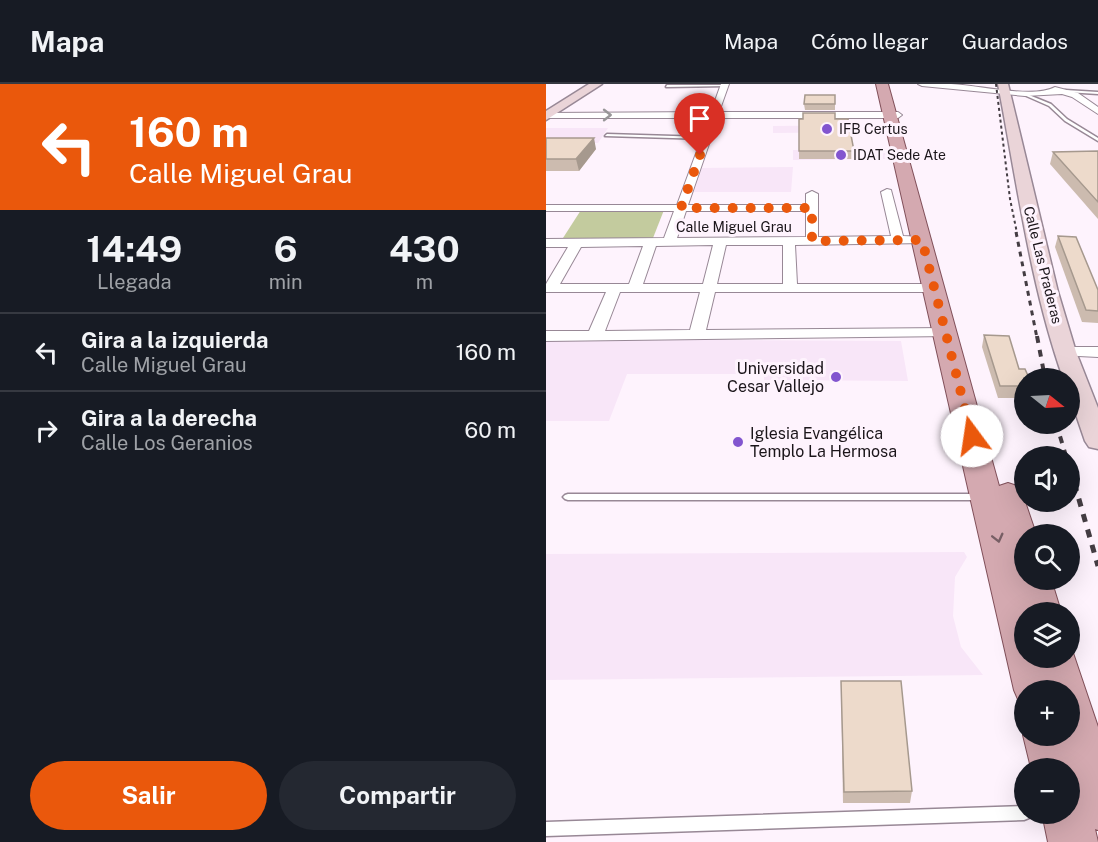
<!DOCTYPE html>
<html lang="es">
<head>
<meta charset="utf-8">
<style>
  :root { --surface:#171b24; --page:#242831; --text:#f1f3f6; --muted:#9ea1a6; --line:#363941; --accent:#ea580c }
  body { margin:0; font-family:"Public Sans",sans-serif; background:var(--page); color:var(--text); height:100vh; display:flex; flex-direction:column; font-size:22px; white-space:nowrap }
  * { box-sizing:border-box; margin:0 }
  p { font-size:20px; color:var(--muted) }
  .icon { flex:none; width:33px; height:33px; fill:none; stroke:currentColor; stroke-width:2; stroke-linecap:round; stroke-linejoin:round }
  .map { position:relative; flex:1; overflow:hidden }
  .side { display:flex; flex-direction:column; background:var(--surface); width:546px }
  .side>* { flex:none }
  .banner { background:#ea580c; color:#fff; overflow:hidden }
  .needle { width:39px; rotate:108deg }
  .tools { position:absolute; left:468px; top:284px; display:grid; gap:12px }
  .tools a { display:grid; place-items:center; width:66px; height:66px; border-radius:50%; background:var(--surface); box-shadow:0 6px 24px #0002; font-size:30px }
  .pin { position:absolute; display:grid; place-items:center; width:51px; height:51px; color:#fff; margin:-62px -26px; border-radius:50% 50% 50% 0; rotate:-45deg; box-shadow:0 0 6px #0007 }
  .pin .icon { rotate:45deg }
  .me { position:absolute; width:66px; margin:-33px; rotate:346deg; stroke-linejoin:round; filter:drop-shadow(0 0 4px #0008) }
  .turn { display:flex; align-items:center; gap:21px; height:126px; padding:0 30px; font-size:27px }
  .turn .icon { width:78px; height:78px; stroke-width:2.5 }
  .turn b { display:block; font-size:42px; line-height:51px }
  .eta { display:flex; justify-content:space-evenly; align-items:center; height:102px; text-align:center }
  .eta b { font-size:36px; font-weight:700; line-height:42px }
  .button { display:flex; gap:12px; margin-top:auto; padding:12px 30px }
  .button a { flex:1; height:69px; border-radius:36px; background:var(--accent); color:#fff; font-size:24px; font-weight:700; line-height:69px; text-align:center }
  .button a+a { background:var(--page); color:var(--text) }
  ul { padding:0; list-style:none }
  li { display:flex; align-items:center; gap:18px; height:78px; padding:0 30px; border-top:2px solid var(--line) }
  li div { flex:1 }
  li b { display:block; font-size:22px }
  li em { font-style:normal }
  header { display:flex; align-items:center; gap:36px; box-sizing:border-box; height:84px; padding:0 30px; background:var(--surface); border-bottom:2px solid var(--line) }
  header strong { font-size:28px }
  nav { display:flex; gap:33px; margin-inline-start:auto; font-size:21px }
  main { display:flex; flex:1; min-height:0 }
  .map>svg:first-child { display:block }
  .education { fill:#f8e6f8 }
  .green { fill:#c3cb9e }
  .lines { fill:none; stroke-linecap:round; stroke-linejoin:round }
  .lane-casing { stroke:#988896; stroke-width:3 }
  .street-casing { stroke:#988896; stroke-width:2 }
  .secondary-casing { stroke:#988896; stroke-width:3 }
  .primary-casing { stroke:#81505a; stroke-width:2 }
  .lane { fill:#fff; fill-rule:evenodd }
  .street { fill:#fff; fill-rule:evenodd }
  .secondary { fill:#ead4d8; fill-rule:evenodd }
  .primary { fill:#d4a9b0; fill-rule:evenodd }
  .rail-far3 { stroke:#443d43; stroke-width:2; stroke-dasharray:3 3; stroke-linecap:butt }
  .rail-far2 { stroke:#443d43; stroke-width:3; stroke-dasharray:5 5; stroke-linecap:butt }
  .rail-far1 { stroke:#443d43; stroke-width:4; stroke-dasharray:7 7; stroke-linecap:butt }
  .rail { stroke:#443d43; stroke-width:5; stroke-dasharray:8 8; stroke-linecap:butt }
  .wall { fill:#ccbbaf }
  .shaded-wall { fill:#a6998e }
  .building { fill:#eddacb; stroke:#a6998e; stroke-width:1.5 }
  .oneway { stroke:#989698 }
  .oneway2 { stroke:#785f65 }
  .route { stroke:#ea580c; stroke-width:10; stroke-dasharray:0 18 }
  .poi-dot { fill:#8255cf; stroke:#fef3fd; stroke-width:2 }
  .labels { text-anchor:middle; stroke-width:6; stroke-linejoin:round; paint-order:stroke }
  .far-poi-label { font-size:14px; fill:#1b151a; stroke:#fef3fd; text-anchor:start }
  .far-street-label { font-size:14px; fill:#1b151a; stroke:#fef3fd }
  .poi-label { font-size:16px; fill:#1b151a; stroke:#fef3fd; text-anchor:end }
</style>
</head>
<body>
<header>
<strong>Mapa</strong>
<nav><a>Mapa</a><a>Cómo llegar</a><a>Guardados</a></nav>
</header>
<main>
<section class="side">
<div class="banner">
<div class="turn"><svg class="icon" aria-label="left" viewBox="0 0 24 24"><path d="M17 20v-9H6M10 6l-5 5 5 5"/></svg><div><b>160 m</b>Calle Miguel Grau</div></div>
</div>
<div class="eta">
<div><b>14:49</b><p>Llegada</p></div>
<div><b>6</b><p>min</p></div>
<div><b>430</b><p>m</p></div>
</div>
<ul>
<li><svg class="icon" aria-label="left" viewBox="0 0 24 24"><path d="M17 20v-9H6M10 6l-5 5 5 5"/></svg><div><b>Gira a la izquierda</b><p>Calle Miguel Grau</p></div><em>160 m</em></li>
<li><svg class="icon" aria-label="right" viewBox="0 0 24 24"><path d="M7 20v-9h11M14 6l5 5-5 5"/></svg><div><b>Gira a la derecha</b><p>Calle Los Geranios</p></div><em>60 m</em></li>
</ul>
<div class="button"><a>Salir</a><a>Compartir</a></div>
</section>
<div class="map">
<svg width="552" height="758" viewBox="0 0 552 758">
  <rect width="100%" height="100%" fill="#fef3fd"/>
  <g class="education">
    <polygon points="334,41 336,48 227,49 227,42"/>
    <polygon points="0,44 62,44 52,59 0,59"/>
    <polygon points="247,66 341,66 343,75 247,76"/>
    <polygon points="247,83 245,108 148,108 156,84"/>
    <polygon points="0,255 355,257 362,297 218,296 218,290 81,290 63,337 0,337"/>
    <polygon points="418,468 421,473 409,493 407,532 415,563 437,591 0,596 0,470"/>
  </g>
  <polygon class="green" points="35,126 118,126 107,154 17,154"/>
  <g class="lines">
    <defs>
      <g id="lane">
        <polygon points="121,1 179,1 181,2 120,3"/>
        <polygon points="519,6 552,8 552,10 520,8"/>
        <polygon points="478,9 505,20 521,35 552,54 552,57 519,37 503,22 478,11"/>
        <polygon points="61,50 160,53 162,54 160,55 59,52"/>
        <polygon points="22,410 436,410 439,411 441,413 439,415 436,416 22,416 19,415 17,413 19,411"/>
        <polygon points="478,722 478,729 485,729 483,734 478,736 0,752 0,738"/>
      </g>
      <g id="street">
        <path d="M175,0H183L173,28H352L356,31L352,34H172L142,121H260V110L266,107L272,110V153L345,152L335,108L341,105L345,106L357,152L380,153L382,156L380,159L249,161L251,200H389L396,204L389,208H169L160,246L400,244L405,246L408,249L405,252L0,257V247H43L60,208H0V200L22,163H0V155L118,154L128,127H0V121H131L163,34H2L0,29L165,28ZM140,127H260V153L131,154ZM167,161L157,200H97L110,162ZM180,161H237V200H171ZM97,162L83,200H14L35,163ZM74,208H154L144,246L59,247Z"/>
        <path d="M372,0C383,0 394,0 405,0C432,1 487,15 509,3L532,9L552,23V30L526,13L516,10L479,12L376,2Z"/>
        <polygon points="519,263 552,263 552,273 513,271 511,268 513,265"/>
      </g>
      <g id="secondary">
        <polygon points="43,0 56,0 0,36 0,27"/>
        <path d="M452,0H462L512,208L530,268L552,324V365L543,363L539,357L524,313V294H517C484,200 471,98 452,0Z"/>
      </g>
      <polygon id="primary" points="330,0 342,0 453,402 462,399 474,403 490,450 478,450 478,482 475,481 476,483 478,483 478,495 505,495 515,528 478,528 478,573 524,573 524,560 552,643 552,746 549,745 552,758 502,758 496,729 524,729 524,684 485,684 477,651 478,649 478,651 524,651 524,606 478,606 478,622 474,620 468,606"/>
    </defs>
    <use href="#lane" class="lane-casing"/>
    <use href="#street" class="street-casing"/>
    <use href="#secondary" class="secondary-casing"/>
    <use href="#primary" class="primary-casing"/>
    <use href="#lane" class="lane"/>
    <use href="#street" class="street"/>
    <use href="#secondary" class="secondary"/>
    <use href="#primary" class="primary"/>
    <polyline class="rail-far3" points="450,0 464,115 471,149"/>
    <polyline class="rail-far2" points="470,148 491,254"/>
    <g class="rail-far1">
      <polyline points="491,252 499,294"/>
      <polyline points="510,339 520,372"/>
    </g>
    <polyline class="rail" points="524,384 552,482"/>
  </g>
  <g class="wall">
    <polygon points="289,11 289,26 259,26 258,20"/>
    <polygon points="253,35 289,35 308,67 308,75 253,75"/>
    <polygon points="0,54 50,65 33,87 0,87"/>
    <polygon points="552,67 552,135 504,80 507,68"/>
    <polygon points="512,152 552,206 552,239 536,238 509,163"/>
    <polygon points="438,251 473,285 478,294 478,314 452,314 436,263"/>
    <polygon points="295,597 366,707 364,719 297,719"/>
  </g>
  <polygon class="shaded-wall" points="48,54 50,65 33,87 30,75"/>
  <g class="building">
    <polygon points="259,11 289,11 289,20 258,20"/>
    <polygon points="257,29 289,29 289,35 302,35 308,67 253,67 253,35 257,35"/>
    <polygon points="0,54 48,54 30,75 0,75"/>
    <polygon points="552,67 552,118 507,68"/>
    <polygon points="512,152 530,153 552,206 552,227 540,226"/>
    <polygon points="438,251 463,252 473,285 479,285 483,294 478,294 478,302 454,302"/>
    <polygon points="295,597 355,597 366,707 298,708"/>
  </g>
  <defs><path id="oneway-chevron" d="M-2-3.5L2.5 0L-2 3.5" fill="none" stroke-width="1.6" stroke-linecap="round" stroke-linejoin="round" transform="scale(1.5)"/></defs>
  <use class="oneway" href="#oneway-chevron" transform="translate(61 31)"/>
  <use class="oneway2" href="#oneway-chevron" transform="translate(452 454) rotate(76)"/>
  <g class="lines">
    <polyline class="route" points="154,71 135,124 266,124 266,157 376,156 426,352"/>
  </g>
  <g class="poi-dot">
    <circle cx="281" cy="45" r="6"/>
    <circle cx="295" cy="71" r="6"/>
    <circle cx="290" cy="293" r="6"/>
    <circle cx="192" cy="358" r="6"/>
  </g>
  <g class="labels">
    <g class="far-poi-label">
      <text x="293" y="50">IFB Certus</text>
      <text x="307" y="76">IDAT Sede Ate</text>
    </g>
    <g class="far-street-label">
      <text x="188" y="148">Calle Miguel Grau</text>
      <text transform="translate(497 181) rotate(76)" y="5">Calle Las Praderas</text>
    </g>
    <g class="poi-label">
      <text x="278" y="290">Universidad<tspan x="278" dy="18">Cesar Vallejo</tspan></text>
      <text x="204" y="355" text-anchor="start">Iglesia Evangélica<tspan x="204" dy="18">Templo La Hermosa</tspan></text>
    </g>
  </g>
</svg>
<div class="tools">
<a><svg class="needle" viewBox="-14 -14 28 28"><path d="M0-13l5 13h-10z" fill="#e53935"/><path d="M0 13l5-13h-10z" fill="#9ea1a6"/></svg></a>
<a><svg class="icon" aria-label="sound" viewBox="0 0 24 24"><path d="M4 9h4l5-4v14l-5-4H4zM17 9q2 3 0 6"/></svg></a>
<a><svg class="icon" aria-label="search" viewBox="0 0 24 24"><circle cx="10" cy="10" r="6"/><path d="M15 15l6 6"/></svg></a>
<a><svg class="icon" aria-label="layers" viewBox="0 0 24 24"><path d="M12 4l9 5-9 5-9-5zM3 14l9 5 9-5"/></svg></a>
<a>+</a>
<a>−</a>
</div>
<div class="pin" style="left:154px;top:71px;background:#d93025"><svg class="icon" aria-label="arrive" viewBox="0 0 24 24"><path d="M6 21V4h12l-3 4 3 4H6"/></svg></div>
<svg class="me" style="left:426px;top:352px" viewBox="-20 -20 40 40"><circle r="19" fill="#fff"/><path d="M0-13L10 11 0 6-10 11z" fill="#ea580c"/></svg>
</div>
</main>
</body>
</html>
